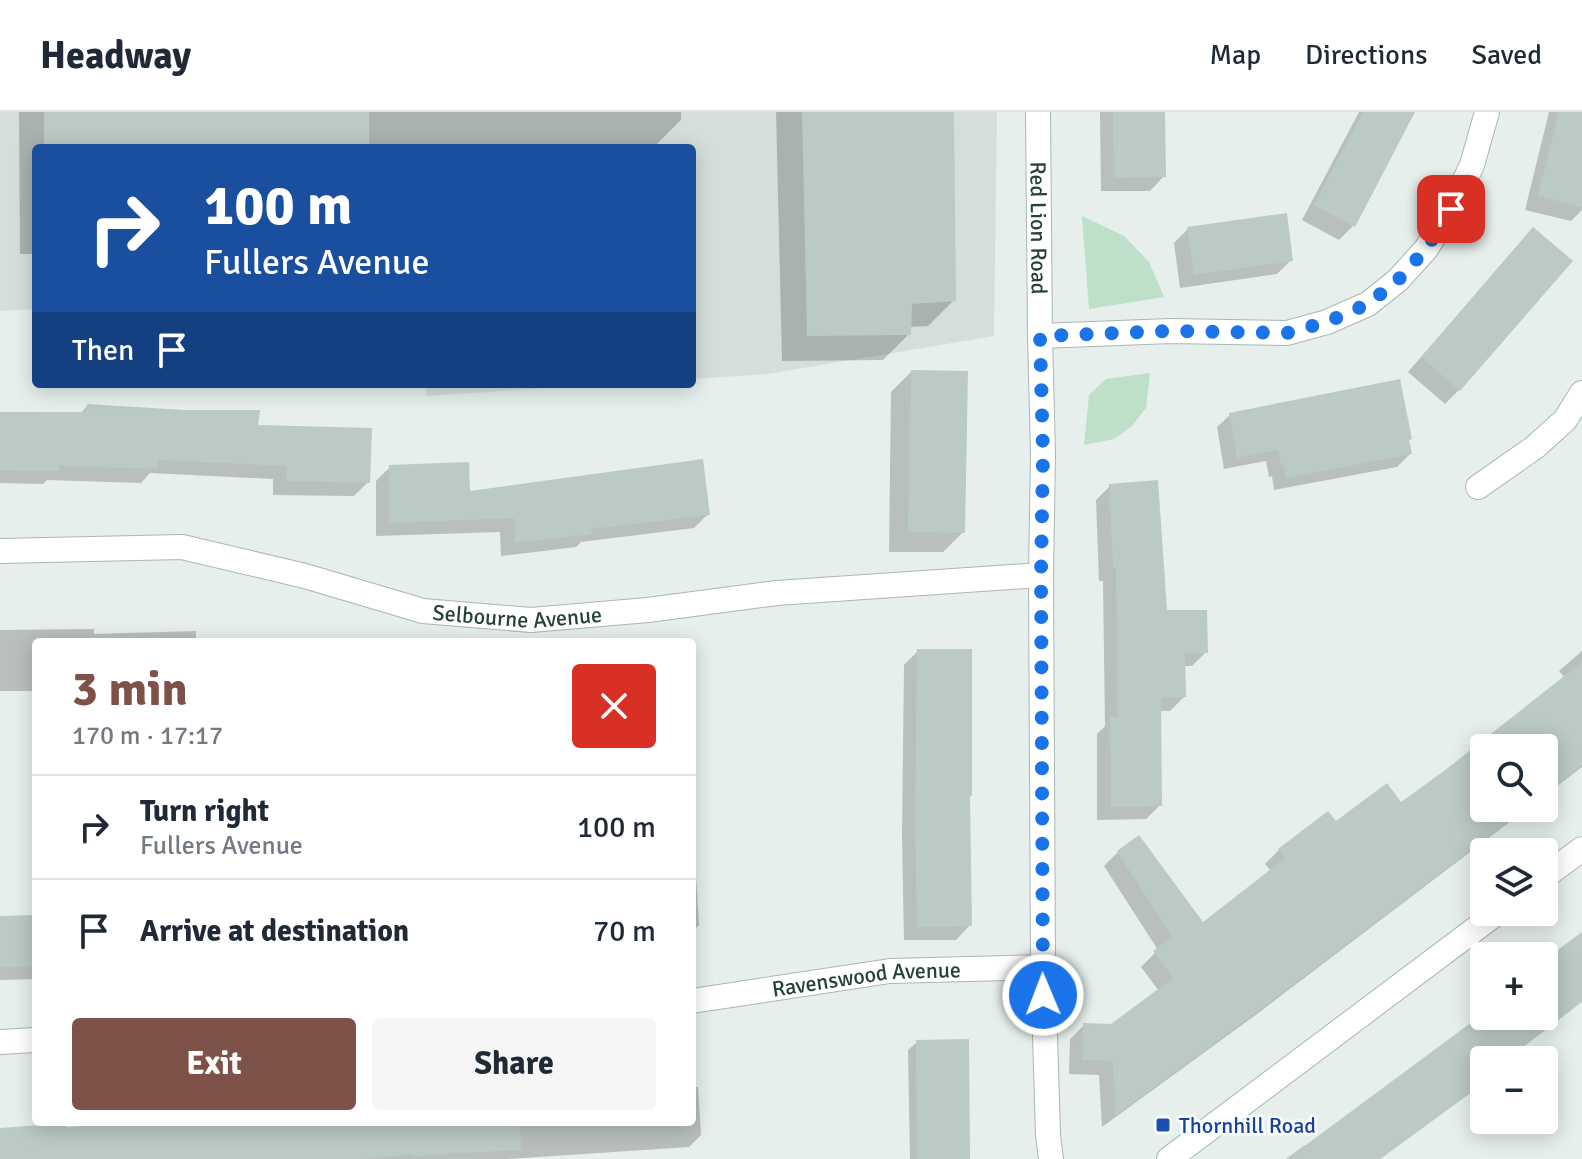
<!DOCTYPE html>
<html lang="en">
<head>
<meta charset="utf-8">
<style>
  :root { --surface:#fff; --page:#f6f6f7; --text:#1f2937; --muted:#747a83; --line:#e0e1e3; --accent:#7f5249 }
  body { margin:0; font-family:Signika,sans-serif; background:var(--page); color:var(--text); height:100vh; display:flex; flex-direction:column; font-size:30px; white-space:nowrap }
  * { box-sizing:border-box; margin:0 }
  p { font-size:26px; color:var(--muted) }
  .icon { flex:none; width:44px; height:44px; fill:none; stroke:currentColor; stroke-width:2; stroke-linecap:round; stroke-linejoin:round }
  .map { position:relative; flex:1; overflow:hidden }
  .sheet { position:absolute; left:32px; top:526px; width:664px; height:488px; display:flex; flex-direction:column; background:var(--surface); border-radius:8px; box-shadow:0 4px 20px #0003 }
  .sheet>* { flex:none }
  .top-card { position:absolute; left:32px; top:32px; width:664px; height:244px; border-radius:8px; box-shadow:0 4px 20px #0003; background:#1a4fa0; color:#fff; overflow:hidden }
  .fabs { position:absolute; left:1470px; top:622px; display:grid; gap:16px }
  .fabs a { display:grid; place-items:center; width:88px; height:88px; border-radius:8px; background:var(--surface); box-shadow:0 4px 20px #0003; font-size:40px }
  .pin { position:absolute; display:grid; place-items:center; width:68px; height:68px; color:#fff; margin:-34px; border-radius:16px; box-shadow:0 4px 12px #0006 }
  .me { position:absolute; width:88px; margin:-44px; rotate:359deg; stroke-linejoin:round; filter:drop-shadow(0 0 6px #0008) }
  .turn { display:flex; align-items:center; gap:28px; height:168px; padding:0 40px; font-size:36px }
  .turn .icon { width:104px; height:104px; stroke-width:2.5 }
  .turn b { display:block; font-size:56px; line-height:68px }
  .then { display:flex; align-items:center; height:76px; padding:0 40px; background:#0003; gap:16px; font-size:30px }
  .round { display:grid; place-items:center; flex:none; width:84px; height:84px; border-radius:8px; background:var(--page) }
  .headline { display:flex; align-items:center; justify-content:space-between; height:136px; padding:0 40px }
  h1 { font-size:48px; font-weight:700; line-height:60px; color:var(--accent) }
  .primary-button { display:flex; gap:16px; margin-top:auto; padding:16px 40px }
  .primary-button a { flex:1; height:92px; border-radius:8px; background:var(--accent); color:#fff; font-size:32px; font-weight:700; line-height:92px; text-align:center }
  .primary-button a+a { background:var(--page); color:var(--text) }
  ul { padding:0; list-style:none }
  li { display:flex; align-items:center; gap:24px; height:104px; padding:0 40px; border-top:2px solid var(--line) }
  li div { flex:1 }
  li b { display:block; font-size:30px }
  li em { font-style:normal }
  header { display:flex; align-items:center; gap:48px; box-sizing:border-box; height:112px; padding:0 40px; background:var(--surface); border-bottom:2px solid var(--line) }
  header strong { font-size:38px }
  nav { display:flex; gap:44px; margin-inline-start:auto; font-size:28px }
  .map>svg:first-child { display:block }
  .built { fill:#d4dfda }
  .green { fill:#bfe0c8 }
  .shadow { fill:#0003 }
  .building { fill:#bbcac4 }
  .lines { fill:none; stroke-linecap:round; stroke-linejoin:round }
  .minor-casing { stroke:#a8b8b2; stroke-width:26 }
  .minor { stroke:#fff; stroke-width:24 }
  .route { stroke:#1a73e8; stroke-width:14; stroke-dasharray:0 25.2 }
  .transit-dot { fill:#1a4fb4; stroke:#f7fbf9; stroke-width:3 }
  .labels { text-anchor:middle; stroke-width:6; stroke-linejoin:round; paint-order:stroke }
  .street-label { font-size:22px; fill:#24423a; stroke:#f7fbf9 }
  .transit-label { font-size:22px; fill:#164399; stroke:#f7fbf9; text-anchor:start }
</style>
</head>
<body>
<header>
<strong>Headway</strong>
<nav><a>Map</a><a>Directions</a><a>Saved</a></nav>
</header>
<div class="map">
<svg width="1582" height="1047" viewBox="0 0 1582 1047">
  <rect width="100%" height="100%" fill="#e6efeb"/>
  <g class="built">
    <polygon points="0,0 997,0 994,224 767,262 692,267 692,36 36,36 36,197 0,199"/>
    <polygon points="426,272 609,272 426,284"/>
  </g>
  <g class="green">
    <polygon points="1082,104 1124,124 1149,150 1164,185 1089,197"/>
    <polygon points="1150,261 1146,296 1132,314 1114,327 1084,333 1089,283 1106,267"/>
  </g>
  <g class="shadow">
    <polygon points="19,0 681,0 681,8 656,33 568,36 36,36 36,142 20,142"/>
    <polygon points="776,0 952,0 954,188 928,214 909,215 909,222 883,248 782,249"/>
    <polygon points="1100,0 1163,0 1164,64 1150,79 1101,79"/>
    <polygon points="1359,0 1413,0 1353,114 1339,128 1302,108"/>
    <polygon points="1549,0 1582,0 1582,98 1571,109 1525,98"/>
    <polygon points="1188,117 1291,148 1277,162 1180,176 1174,131"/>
    <polygon points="1520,132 1459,278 1445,292 1408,260"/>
    <polygon points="911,260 963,420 943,440 889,440 891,280"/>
    <polygon points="87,294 256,314 368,370 354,384 273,383 273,367 150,361 141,371 47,368 43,372 0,371 0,302 80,302"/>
    <polygon points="1230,303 1410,342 1397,355 1274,378 1272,364 1269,365 1266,349 1224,357 1217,315"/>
    <polygon points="390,355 468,381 708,402 694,416 581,430 576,435 501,444 500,420 376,424 376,369"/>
    <polygon points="1110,374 1165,501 1206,540 1192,554 1183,554 1184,585 1170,599 1159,599 1160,693 1146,707 1097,708 1097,622 1105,614 1103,469 1099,469 1096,388"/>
    <polygon points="94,517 94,522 196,519 196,530 36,530 36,579 0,579 0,518"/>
    <polygon points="918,539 968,686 970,813 956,828 904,828 902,724 904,553"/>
    <polygon points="1582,539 1582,655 1544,684 1544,636 1484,636 1484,696 1528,696 1257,902 1102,1015 1099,963 1069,962 1070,927 1084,913 1111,914 1159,879 1141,855 1158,838 1104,754 1118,740 1203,813 1271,759 1265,752 1279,738 1335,712 1401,693 1565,566 1559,559"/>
    <polygon points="696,764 699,813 692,820 692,765"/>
    <polygon points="36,805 36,867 0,868 0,806"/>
    <polygon points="1582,823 1582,889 1506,948 1484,948 1484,971 1380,1047 1286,1047 1305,1033 1307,1035 1465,916 1484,899 1484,904 1544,904 1544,851"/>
    <polygon points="917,930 969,1047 910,1047 908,938"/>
    <polygon points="692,975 698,975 701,1023 689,1035 508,1047 0,1047 0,1018 64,1018 187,1010 692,1010"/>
  </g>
  <g class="building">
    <rect x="44" y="0" width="325" height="36"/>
    <polygon points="802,0 954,0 956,189 912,192 911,223 807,224"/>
    <polygon points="1113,0 1165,0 1166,65 1114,66"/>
    <polygon points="1363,0 1415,0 1355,115 1314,93"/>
    <polygon points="1559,0 1582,0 1582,95 1538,84"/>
    <polygon points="1287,101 1293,149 1194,163 1187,115"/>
    <polygon points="1533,115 1573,149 1460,279 1421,245"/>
    <polygon points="911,258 968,259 965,421 908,420"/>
    <polygon points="1400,267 1412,327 1409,328 1412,342 1286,366 1284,353 1281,353 1278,338 1237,346 1229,301"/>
    <polygon points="87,292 184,298 260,298 258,313 372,316 370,371 286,369 287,354 158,348 157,357 59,354 59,359 0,358 0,300 86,300"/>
    <polygon points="703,347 710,403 591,417 592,422 515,431 514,406 389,411 389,353 469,350 470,379"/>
    <polygon points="1158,368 1167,498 1207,498 1208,541 1185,541 1186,585 1161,586 1162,694 1111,695 1110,605 1118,605 1116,456 1113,456 1109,372"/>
    <polygon points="917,537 972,537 972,684 970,684 972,814 917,815 915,709"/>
    <polygon points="1582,550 1582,653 1544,682 1544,636 1484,636 1484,696 1526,696 1273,888 1115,1004 1113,949 1082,948 1083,911 1111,912 1173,866 1153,839 1172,825 1117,739 1139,723 1203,810 1285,746 1278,737 1328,699 1336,709 1387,671 1401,690 1444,659"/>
    <polygon points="36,803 36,854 0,855 0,804"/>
    <polygon points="1582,820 1582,890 1506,948 1484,948 1484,971 1379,1047 1287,1047 1476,907 1474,905 1484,897 1484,904 1544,904 1544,848"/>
    <polygon points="969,927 970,1047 917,1047 916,928"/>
    <polygon points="140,1010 520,1010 521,1038 412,1044 412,1042 363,1047 0,1047 0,1016 65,1011 66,1015"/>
  </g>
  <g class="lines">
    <defs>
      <g id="minor">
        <path id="s1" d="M1038,0L1040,224L1043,342L1041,463L1043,855L1048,1023L1051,1047"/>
        <polyline points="1040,224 1171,219 1287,221 1327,210 1368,192 1398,168 1426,137 1451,97 1472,53 1487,0"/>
        <polyline points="1478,375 1535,335 1565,308 1582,281"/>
        <path id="s2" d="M0,439L182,435L305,464L423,499L531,508L648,498L777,481L1041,463"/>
        <polyline points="1544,765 1582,737"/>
        <path id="s3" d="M692,889L890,859L1043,855"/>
        <polyline points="0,930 36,928"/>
        <polyline points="1169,1047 1498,800"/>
      </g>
    </defs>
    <use href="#minor" class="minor-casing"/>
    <use href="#minor" class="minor"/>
  </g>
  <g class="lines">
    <polyline class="route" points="1043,883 1041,463 1043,342 1040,224 1171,219 1287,221 1327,210 1368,192 1398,168 1426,137 1451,97"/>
  </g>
  <rect class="transit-dot" x="1155" y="1005" width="16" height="16" rx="4"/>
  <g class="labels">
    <g class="street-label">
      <text dy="8" stroke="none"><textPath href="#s1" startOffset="116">Red Lion Road</textPath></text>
      <text dy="8" stroke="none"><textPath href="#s2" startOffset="526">Selbourne Avenue</textPath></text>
      <text dy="8" stroke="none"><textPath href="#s3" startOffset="176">Ravenswood Avenue</textPath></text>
    </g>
    <g class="transit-label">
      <text x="1179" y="1021">Thornhill Road</text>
    </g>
  </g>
</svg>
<div class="fabs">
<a><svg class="icon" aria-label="search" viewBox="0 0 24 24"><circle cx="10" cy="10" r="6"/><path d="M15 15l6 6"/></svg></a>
<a><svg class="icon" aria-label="layers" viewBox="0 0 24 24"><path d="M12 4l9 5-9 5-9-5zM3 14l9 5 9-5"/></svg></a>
<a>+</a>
<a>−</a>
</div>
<div class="pin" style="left:1451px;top:97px;background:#d93025"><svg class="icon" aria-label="arrive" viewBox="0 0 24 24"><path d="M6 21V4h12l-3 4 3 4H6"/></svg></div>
<svg class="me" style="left:1043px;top:883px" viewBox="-20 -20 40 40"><circle r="17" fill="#1a73e8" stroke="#fff" stroke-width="3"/><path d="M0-11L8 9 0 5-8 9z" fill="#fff"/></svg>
<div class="top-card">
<div class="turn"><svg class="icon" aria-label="right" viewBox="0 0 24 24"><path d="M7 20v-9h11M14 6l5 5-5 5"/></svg><div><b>100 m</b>Fullers Avenue</div></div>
<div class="then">Then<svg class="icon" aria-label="arrive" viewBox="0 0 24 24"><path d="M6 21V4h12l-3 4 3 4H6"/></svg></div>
</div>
<section class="sheet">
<div class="headline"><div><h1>3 min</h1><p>170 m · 17:17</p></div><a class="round" style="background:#d93025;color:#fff"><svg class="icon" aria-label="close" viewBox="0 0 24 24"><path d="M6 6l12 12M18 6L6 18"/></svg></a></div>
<ul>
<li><svg class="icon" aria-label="right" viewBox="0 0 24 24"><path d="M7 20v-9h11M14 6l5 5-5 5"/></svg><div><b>Turn right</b><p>Fullers Avenue</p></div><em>100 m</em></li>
<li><svg class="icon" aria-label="arrive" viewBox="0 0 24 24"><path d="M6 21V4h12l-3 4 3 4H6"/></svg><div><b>Arrive at destination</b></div><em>70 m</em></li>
</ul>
<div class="primary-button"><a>Exit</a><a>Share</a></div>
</section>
</div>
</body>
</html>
